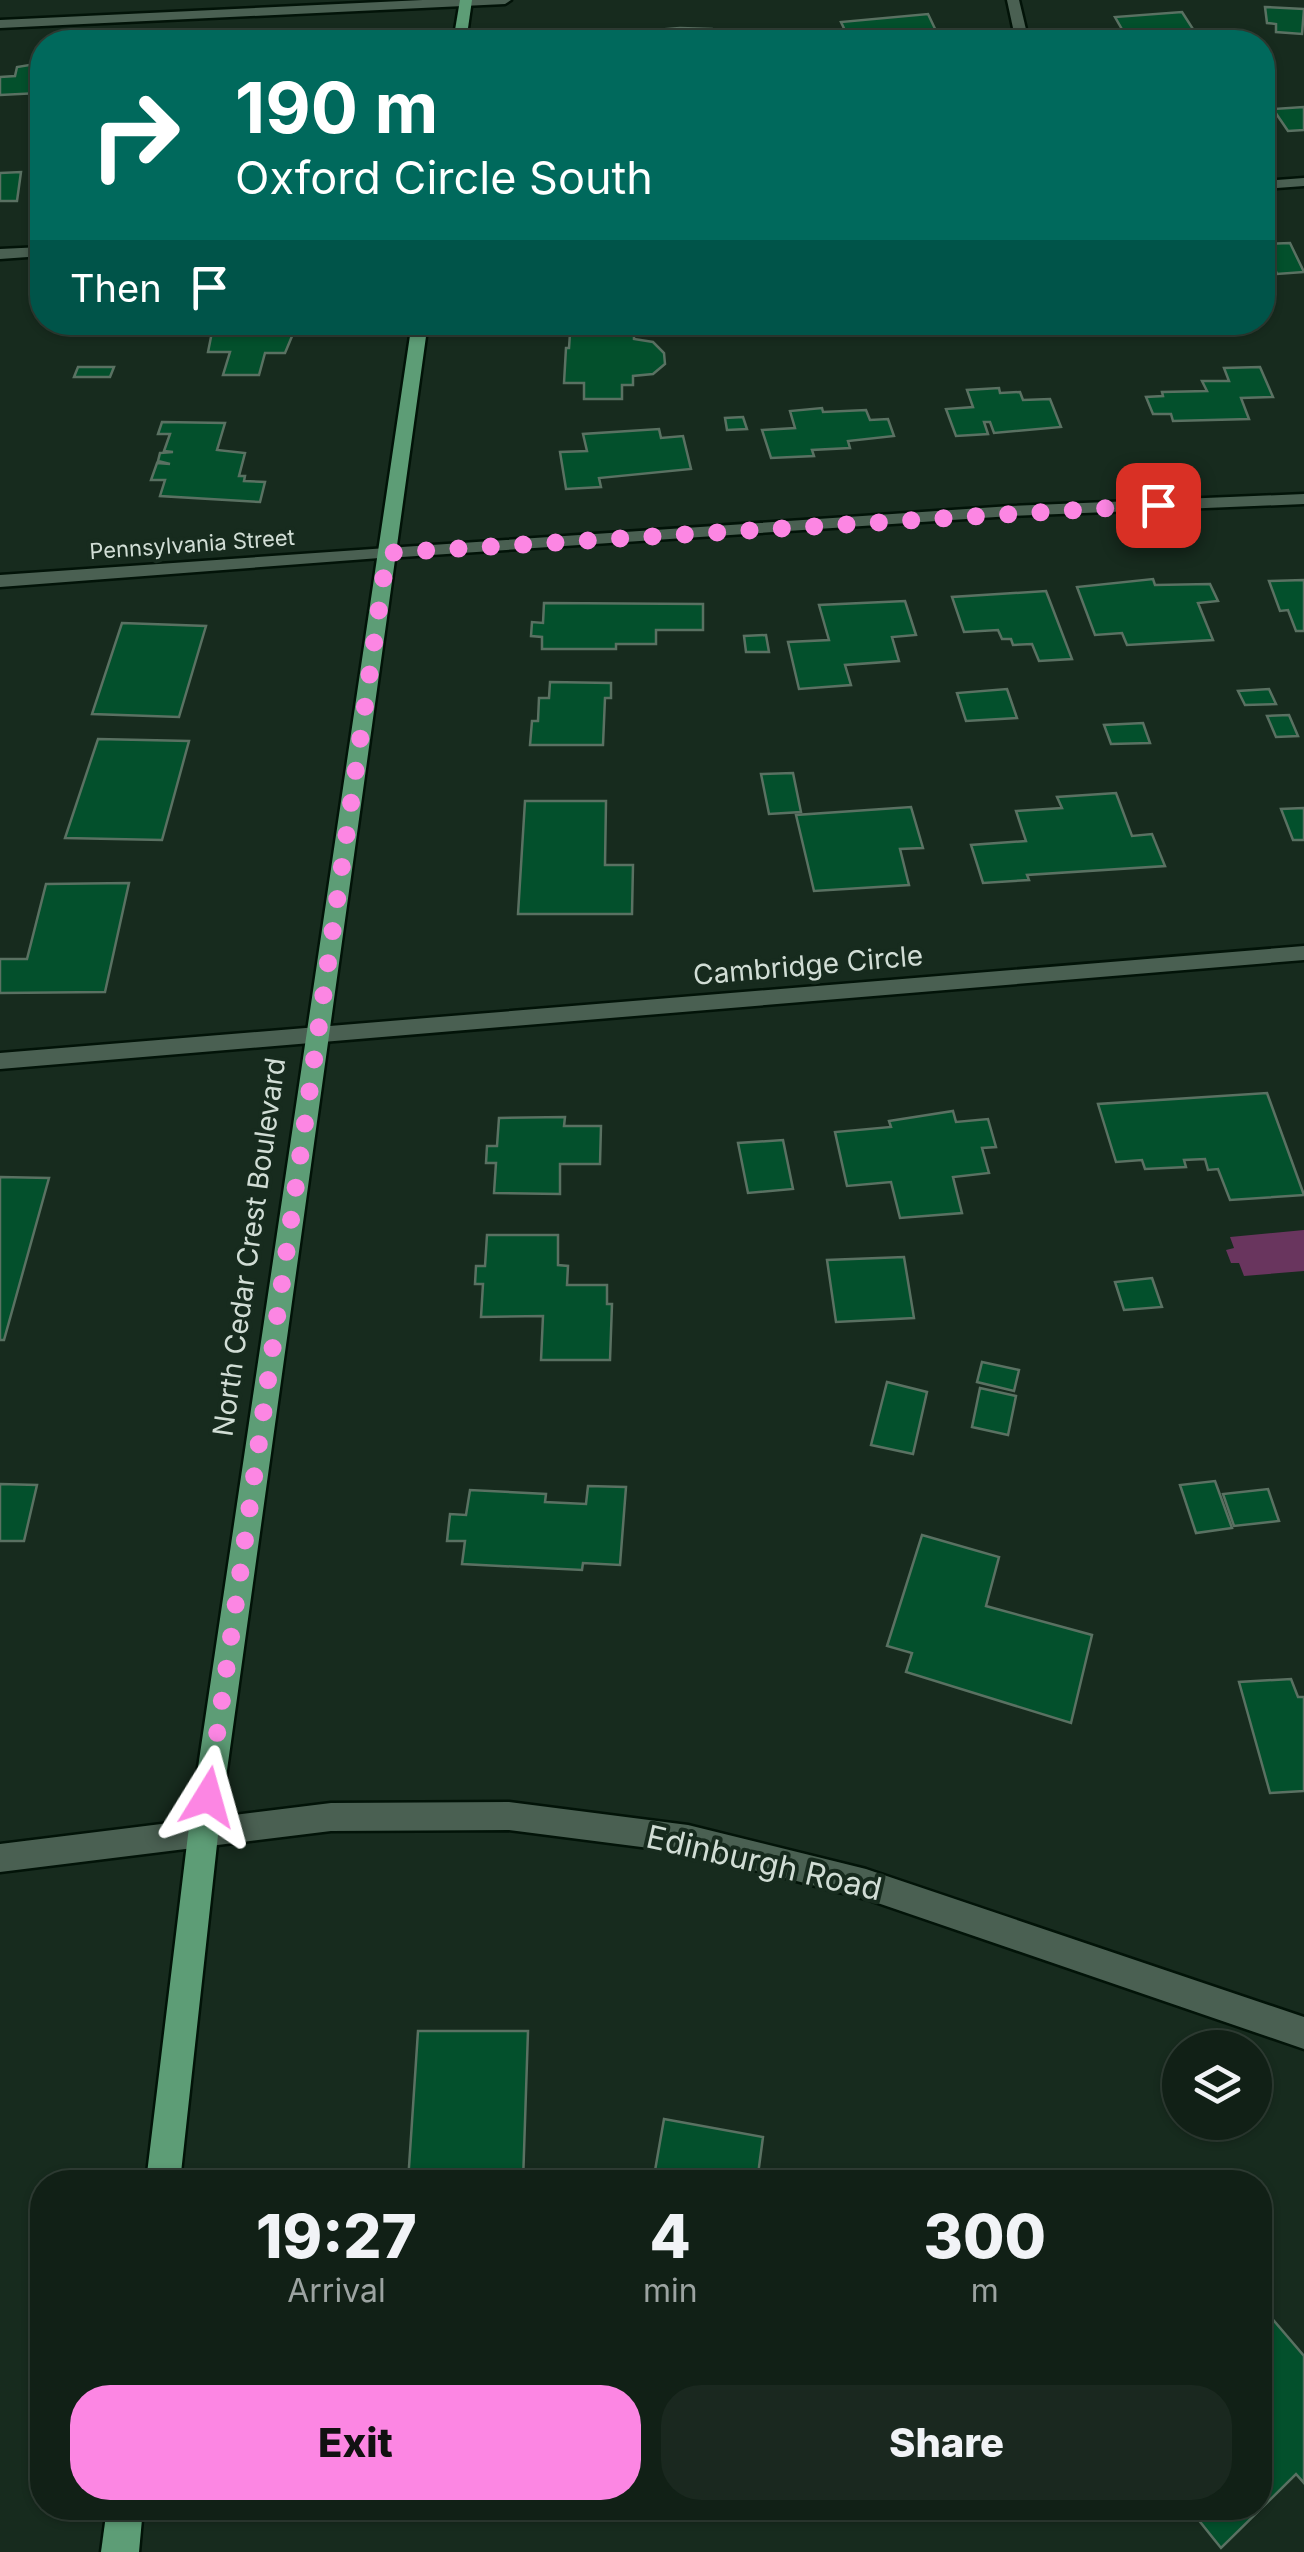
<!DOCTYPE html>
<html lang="en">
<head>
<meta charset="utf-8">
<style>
  :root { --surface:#112016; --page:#1a281f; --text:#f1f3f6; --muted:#9ca3a1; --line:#303e35; --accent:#fc86e3 }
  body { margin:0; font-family:Inter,sans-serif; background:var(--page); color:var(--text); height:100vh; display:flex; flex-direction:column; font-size:38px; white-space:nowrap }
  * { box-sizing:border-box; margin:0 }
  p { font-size:32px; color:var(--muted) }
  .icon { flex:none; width:55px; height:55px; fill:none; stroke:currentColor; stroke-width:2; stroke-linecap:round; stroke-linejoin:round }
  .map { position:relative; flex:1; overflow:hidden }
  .drawer { position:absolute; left:30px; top:2170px; width:1242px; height:350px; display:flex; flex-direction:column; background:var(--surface); border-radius:40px; box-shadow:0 2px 8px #0004,0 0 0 2px var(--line) }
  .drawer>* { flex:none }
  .banner { position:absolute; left:30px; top:30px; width:1245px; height:305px; border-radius:40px; box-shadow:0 2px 8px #0004,0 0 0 2px var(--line); background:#00695c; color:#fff; overflow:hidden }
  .tools { position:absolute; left:1162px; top:2030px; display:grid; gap:20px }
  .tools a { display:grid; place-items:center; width:110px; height:110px; border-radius:50%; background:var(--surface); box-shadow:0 2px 8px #0004,0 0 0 2px var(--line); font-size:50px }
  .pin { position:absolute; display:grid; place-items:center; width:85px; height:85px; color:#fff; margin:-42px; border-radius:20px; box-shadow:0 5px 15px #0006 }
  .me { position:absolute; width:110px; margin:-55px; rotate:8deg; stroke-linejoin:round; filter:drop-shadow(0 0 8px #0008) }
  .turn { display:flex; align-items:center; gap:35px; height:210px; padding:0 40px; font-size:45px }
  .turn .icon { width:130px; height:130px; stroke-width:2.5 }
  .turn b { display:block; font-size:70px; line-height:85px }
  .then { display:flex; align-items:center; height:95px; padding:0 40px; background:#0003; gap:20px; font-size:38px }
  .eta { display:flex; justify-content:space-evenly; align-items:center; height:170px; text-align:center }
  .eta b { font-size:60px; font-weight:800; line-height:70px }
  .cta { display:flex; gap:20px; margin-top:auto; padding:20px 40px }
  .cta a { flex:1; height:115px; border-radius:40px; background:var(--accent); color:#111; font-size:40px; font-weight:800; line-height:115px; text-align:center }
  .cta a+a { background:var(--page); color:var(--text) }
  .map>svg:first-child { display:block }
  .water { fill:#69355e }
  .building { fill:#03502c; stroke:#5a7162; stroke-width:2.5 }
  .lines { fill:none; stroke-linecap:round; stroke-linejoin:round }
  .minor-casing { stroke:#021308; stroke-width:5 }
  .tertiary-casing { stroke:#021308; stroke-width:5 }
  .primary-casing { stroke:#021308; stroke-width:5 }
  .minor { fill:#4a6052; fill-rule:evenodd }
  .tertiary { fill:#4a6052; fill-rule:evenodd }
  .primary { fill:#5d9d76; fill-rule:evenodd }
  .route { stroke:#fc86e3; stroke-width:18; stroke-dasharray:0 32.4 }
  .labels { text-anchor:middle; stroke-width:8; stroke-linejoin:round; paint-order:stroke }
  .far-street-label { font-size:22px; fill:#d1ddd5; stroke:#172b1e }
  .street-label { font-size:28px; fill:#d1ddd5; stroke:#172b1e }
  .near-street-label { font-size:32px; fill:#d1ddd5; stroke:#172b1e }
</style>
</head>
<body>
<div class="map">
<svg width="1304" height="2552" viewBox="0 0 1304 2552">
  <rect width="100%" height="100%" fill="#172b1e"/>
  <polygon class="water" points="1304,1230 1304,1271 1244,1276 1239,1263 1231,1263 1226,1250 1234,1248 1230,1237"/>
  <g class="building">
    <polygon points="1265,7 1304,9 1302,34 1276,32 1276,24 1267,23"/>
    <polygon points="1182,12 1193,29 1173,30 1176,35 1185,35 1191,42 1155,42 1151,37 1161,36 1158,31 1123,31 1115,17"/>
    <polygon points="928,14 938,35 849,39 841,22"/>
    <polygon points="680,28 712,29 717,42 605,42 602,34"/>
    <polygon points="315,36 351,36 350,42 354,42 311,42"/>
    <polygon points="42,63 42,112 36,113 39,93 0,95 0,77 15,76 17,67"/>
    <polygon points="1304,107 1304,130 1288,131 1273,109"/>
    <polygon points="21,172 17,201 0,201 0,173"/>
    <polygon points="1290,243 1304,272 1277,274 1275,269 1262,270 1262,244"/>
    <polygon points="214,322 291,322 290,329 295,329 285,353 265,353 259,375 223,375 230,352 208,352"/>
    <polygon points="577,322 634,322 634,339 653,342 664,353 665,364 653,374 633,376 633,385 622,385 622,399 584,399 584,383 564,383 566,348 569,348 570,333 576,333"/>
    <polygon points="78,367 114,367 110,377 74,377"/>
    <polygon points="1260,367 1273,397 1241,398 1249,419 1173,421 1171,414 1153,414 1146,397 1163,396 1162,392 1207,391 1202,381 1229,381 1224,368"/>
    <polygon points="999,388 1000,393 1020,392 1023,400 1050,399 1061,427 994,433 990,422 984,422 988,434 956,436 946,409 973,407 967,390"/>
    <polygon points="822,408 823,412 866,410 870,420 888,419 894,436 848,441 850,448 812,450 814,456 771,458 762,430 795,428 790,411"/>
    <polygon points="743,417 747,429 727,430 725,418"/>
    <polygon points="162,422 225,423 217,450 245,453 239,476 245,476 244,481 265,482 260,502 160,496 165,480 151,480 157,463 170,464 158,461 160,453 173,452 164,451 170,434 158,434"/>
    <polygon points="659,429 661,438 683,436 691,469 599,478 601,487 566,489 560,452 587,451 583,434"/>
    <polygon points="1153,579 1155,585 1210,584 1218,601 1198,603 1213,640 1127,645 1122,633 1095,635 1077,587"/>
    <polygon points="1304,580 1304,631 1296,631 1288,610 1280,611 1269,581"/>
    <polygon points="1046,591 1072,659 1039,661 1032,644 1013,645 1011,639 1002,639 998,630 964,632 952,597"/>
    <polygon points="905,601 916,635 892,637 899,661 845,665 851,685 799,689 788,642 829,640 819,605"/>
    <polygon points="544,603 703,604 703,630 656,630 656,644 616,644 616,649 542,649 542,637 531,636 532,622 543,623"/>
    <polygon points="122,623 206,626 179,717 92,714"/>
    <polygon points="766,635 769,652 746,652 744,636"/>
    <polygon points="550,682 611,683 611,698 605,698 603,745 530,745 532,721 538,721 539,698 549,698"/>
    <polygon points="1007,689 1017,718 966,721 957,693"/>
    <polygon points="1269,689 1276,704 1245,705 1238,691"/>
    <polygon points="1289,715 1298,736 1276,737 1267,716"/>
    <polygon points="1143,723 1150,743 1111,744 1104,725"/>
    <polygon points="98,739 189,741 162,840 65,838"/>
    <polygon points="793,773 801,812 769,814 761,774"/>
    <polygon points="1116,793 1132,836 1152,834 1165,866 1027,875 1029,880 983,883 971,845 1026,841 1016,811 1062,808 1057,797"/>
    <polygon points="525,801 606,801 605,865 633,865 632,914 518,914"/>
    <polygon points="911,807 923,848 900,849 909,885 814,891 796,815"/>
    <polygon points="1304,808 1304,840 1293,840 1281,809"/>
    <polygon points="129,883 105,992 0,993 0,959 27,959 46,884"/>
    <polygon points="1267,1093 1304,1195 1230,1200 1218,1169 1208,1170 1205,1159 1184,1160 1186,1167 1145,1169 1142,1160 1116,1162 1098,1104"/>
    <polygon points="953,1111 956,1122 988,1119 996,1147 982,1148 989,1173 953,1177 962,1213 900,1218 891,1182 847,1186 835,1132 891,1127 889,1121"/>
    <polygon points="565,1117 564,1126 601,1126 600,1164 560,1164 560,1194 494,1193 496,1163 486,1163 487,1146 497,1146 499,1118"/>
    <polygon points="783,1140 793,1189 748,1193 738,1143"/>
    <polygon points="0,1177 49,1178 4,1340 0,1340"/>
    <polygon points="487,1235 558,1235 558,1265 568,1266 567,1285 607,1285 607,1304 612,1304 610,1360 541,1360 543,1316 481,1317 483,1284 475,1284 476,1266 485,1266"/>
    <polygon points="904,1257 914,1318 836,1322 827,1260"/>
    <polygon points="1152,1278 1162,1307 1124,1310 1115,1282"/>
    <polygon points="982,1362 1019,1370 1014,1391 977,1382"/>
    <polygon points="887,1382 927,1392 913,1454 871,1445"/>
    <polygon points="980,1388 1016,1396 1008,1435 972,1427"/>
    <polygon points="1215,1481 1232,1528 1196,1533 1180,1485"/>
    <polygon points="0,1484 37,1485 24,1541 0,1541"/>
    <polygon points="588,1486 626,1487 620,1565 583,1563 582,1570 462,1564 465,1541 447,1541 450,1514 466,1515 470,1490 546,1494 545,1502 586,1504"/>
    <polygon points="1268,1489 1279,1521 1234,1526 1223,1494"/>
    <polygon points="922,1535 999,1557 986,1606 1092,1635 1071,1723 906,1672 912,1653 887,1646"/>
    <polygon points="1291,1679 1298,1697 1304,1697 1304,1791 1270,1793 1239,1682"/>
    <polygon points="418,2031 528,2031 523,2182 408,2182"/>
    <polygon points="664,2119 763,2137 757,2182 653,2182"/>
    <polygon points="1263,2308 1304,2356 1304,2483 1296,2474 1221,2548 1189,2508 1260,2508"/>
  </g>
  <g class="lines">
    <defs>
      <g id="minor">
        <polygon points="423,0 511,0 505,4 0,28 0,20"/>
        <polygon points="1007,0 1019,0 1029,42 1016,42"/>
        <polygon points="1304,178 1304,186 1262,189 1262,181"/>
        <polygon points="42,247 42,256 0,259 0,249"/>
        <polygon points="1304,494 1304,504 1011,516 387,558 378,553 387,548 1011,506"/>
        <polygon points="1304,946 1304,960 0,1069 0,1053"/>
        <polygon points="509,1802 688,1825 866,1869 1304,2017 1304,2049 866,1899 688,1853 509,1830 331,1831 0,1872 0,1844 331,1803"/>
      </g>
      <polygon id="tertiary" points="387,548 393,549 393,557 0,587 0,575"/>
      <g id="primary">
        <polygon points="460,0 472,0 466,42 453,42"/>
        <polygon points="412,322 428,322 218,1835 180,2182 146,2182 188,1835"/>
        <polygon points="107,2508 143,2508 139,2552 101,2552"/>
      </g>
    </defs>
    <use href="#minor" class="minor-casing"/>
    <use href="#tertiary" class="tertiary-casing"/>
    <use href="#primary" class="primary-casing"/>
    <use href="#minor" class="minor"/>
    <use href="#tertiary" class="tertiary"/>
    <use href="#primary" class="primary"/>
  </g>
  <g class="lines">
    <polyline class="route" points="208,1797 387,553 1158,505"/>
  </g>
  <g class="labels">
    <g class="far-street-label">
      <text transform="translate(192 544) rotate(-4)" y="8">Pennsylvania Street</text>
    </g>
    <g class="street-label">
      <text transform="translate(808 965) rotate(-5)" y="10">Cambridge Circle</text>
      <text transform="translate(249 1247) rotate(-82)" y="10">North Cedar Crest Boulevard</text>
    </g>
    <g class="near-street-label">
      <text transform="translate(764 1863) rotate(13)" y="11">Edinburgh Road</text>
    </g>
  </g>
</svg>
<div class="tools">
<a><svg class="icon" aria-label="layers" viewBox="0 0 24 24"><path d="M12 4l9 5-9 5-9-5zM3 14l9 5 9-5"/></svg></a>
</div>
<div class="pin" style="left:1158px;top:505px;background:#d93025"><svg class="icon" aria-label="arrive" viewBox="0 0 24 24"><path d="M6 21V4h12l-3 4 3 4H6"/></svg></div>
<svg class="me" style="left:208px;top:1797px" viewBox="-20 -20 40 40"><path d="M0-17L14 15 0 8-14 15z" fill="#fc86e3" stroke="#fff" stroke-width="4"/></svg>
<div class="banner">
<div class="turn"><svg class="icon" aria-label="right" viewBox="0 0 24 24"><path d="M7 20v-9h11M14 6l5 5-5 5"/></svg><div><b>190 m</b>Oxford Circle South</div></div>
<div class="then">Then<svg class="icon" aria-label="arrive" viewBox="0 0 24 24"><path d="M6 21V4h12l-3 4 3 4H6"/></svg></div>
</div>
<section class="drawer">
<div class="eta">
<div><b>19:27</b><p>Arrival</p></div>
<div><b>4</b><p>min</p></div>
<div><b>300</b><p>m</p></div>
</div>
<div class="cta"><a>Exit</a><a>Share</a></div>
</section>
</div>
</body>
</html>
